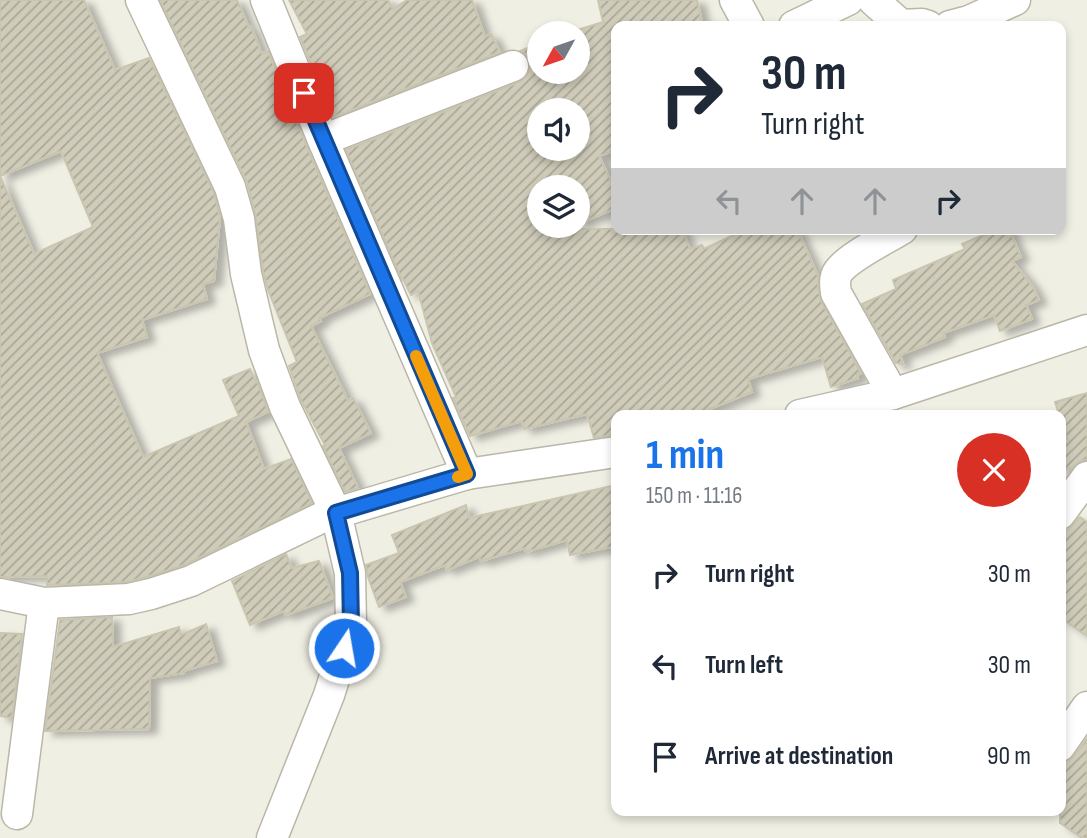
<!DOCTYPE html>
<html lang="en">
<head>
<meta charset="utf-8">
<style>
  :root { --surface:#fff; --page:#f6f6f7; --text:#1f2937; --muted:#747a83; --accent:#1a73e8 }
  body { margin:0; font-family:"Sofia Sans Condensed",sans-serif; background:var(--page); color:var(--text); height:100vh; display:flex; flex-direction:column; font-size:26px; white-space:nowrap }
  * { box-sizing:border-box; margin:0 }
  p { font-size:23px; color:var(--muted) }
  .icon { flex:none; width:38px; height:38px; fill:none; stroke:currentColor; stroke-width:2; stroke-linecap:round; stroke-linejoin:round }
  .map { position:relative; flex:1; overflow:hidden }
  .sheet { position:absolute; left:611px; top:410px; width:455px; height:406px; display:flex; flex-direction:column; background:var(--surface); border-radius:14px; box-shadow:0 4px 10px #0003 }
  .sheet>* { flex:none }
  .guide { position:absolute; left:611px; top:21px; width:455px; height:214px; border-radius:14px; box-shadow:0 4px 10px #0003; background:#fff; color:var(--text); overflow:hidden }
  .needle { width:46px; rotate:230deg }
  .fabs { position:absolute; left:527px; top:21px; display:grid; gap:14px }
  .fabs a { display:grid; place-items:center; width:63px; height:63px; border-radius:50%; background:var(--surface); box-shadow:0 4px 10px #0003; font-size:35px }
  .pin { position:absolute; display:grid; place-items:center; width:60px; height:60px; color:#fff; margin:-30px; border-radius:14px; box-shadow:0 4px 10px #0006 }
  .me { position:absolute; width:77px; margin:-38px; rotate:12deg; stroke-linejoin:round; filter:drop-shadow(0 0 5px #0008) }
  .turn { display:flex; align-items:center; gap:24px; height:147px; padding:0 35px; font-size:32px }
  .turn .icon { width:91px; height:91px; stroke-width:2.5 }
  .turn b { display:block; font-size:49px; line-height:60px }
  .lanes { display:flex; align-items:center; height:66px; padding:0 35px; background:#0003; justify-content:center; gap:35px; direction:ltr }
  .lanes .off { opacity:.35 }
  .round { display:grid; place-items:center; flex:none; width:74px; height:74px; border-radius:37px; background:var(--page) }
  .headline { display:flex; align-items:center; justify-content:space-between; height:119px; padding:0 35px }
  h1 { font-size:42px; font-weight:700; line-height:52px; color:var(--accent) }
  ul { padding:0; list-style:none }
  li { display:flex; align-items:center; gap:21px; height:91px; padding:0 35px }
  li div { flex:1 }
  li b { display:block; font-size:26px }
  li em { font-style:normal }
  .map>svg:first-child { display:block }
  .building { fill:url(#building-hatch); stroke:#cac5af; stroke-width:2; fill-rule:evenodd; filter:url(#shadow) }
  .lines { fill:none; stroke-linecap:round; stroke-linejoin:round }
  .minor-casing { stroke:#bab7a8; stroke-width:33 }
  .minor { stroke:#fff; stroke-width:30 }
  .route-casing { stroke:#114b97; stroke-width:18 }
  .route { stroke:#1a73e8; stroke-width:12 }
  .slow { stroke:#f59e0b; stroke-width:12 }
</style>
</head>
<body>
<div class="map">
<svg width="1087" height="838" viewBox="0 0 1087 838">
  <defs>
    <pattern id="building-hatch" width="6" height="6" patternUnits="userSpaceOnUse" patternTransform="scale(1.75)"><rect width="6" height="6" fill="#d0ccba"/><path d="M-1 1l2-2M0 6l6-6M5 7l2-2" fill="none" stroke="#aaa798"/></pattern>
    <filter id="shadow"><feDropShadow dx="8" dy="4.5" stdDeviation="3.5" flood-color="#0004"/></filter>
  </defs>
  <rect width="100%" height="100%" fill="#f0efe4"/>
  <g class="building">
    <path d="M0,0H84L115,70L149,58L214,193L220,218L214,281L203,284L207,299L142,320L147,337L97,353L143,457L239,416L223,380L250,369L256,382L257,381L268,412L246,422L264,469L291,459L312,503L184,565L146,577L127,582L47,585V576L0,577ZM61,151L93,227L34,254L0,176Z"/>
    <polygon points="160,0 237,0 249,28 251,27 262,54 268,51 307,147 370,294 319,318 321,321 311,326 348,401 353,398 371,433 339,448 358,488 345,492 323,446 325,445 301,400 289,366 297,362 268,290 263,271 256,217 247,182"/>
    <polygon points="289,0 388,0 393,9 407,0 472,0 485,37 491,34 500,52 333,117 300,37 307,34"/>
    <path d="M598,0H697L703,26H616V150L599,156L616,191V208L578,224V187H539V226H572L564,229H682L690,249L702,245L704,249L746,229H797L818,276V289L821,301L861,373L857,375L858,378L831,387L822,357L748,379L752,392L695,415H616V433L608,436L594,438L587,414L524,429L522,421L470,436L453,398L456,397L432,343L418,291L411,295L403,279L402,280L346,150L520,82L527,76L530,68L529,59L524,53L520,51L539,43V72H578V33H568L603,22ZM539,110H578V149H539Z"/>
    <polygon points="997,229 1009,229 1021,257 1012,261 1033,287 1039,300 1026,305 1032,319 1000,331 994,315 943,333 945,337 900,355 903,364 896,363 862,304 896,289 893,280 965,249 962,244"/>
    <polygon points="1087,393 1087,460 1079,461 1073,467 1060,473 1060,445 1068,442 1055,402"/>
    <polygon points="616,485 616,546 570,555 567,540 526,552 525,548 481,561 479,557 447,570 445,565 400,582 406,597 379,607 368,577 366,565 399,553 392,535 466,505 469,518"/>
    <polygon points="1080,517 1087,522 1087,636 1060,618 1060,531 1068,530"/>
    <polygon points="286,554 292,568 319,561 333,598 286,615 283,611 250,625 232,581"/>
    <polygon points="112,617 113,647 179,627 181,635 206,624 217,661 183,671 184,673 150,678 149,729 45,731 60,620"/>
    <polygon points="0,633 22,634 12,718 0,716"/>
    <polygon points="1087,738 1087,838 1082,838 1060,823 1060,763 1068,761 1074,756"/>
  </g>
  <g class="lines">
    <defs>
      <g id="minor">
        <polyline points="141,0 230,187 239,219 246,274 264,350 285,407 336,513 350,573 351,625 329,695 272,838"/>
        <polyline points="266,0 323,140 467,474"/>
        <polyline points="735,0 749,26"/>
        <polyline points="873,0 901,25 922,24 928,26"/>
        <polyline points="794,26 848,0"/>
        <polyline points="950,26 969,21 1015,0"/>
        <polyline points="323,140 513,66"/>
        <path d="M893,394L836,293C835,286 834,278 838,272C848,257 886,239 902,229"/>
        <polyline points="800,415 893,394 1087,330"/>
        <polyline points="1060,514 1087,477"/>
        <polyline points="0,594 44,603 129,599 151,594 191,581 325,516 336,513 467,474 616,452"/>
        <polyline points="1060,746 1087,707"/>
        <polyline points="17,814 44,603"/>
      </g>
    </defs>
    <use href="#minor" class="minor-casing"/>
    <use href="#minor" class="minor"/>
  </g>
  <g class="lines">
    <defs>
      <polyline id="route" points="304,93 467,474 336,513 350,573 351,625 344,648"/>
    </defs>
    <use href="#route" class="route-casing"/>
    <use href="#route" class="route"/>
    <polyline class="slow" points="416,356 467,474 458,477"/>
  </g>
</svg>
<div class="fabs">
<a><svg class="needle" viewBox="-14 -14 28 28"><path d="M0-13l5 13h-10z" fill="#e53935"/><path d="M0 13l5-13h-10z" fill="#747a83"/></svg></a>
<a><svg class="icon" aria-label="sound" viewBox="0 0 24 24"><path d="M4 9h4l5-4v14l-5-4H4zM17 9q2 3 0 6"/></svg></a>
<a><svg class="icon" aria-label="layers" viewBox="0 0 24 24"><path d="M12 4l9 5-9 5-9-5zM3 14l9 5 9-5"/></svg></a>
</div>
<div class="pin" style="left:304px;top:93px;background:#d93025"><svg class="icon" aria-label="arrive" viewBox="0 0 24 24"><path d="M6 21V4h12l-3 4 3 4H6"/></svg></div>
<svg class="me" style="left:344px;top:648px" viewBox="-20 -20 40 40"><circle r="17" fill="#1a73e8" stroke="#fff" stroke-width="3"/><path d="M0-11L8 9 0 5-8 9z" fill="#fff"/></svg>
<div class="guide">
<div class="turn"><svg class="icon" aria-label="right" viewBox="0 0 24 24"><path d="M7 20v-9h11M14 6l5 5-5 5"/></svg><div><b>30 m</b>Turn right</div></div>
<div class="lanes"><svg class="icon off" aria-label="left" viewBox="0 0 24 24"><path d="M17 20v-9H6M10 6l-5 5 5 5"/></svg><svg class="icon off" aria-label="ahead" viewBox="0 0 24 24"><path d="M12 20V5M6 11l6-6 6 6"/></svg><svg class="icon off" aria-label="ahead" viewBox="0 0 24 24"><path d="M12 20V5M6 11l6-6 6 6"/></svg><svg class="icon" aria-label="right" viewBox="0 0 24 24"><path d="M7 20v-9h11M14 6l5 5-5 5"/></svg></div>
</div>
<section class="sheet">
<div class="headline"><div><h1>1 min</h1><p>150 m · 11:16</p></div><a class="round" style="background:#d93025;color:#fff"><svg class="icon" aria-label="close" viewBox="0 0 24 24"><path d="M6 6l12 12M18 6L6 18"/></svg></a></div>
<ul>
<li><svg class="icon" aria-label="right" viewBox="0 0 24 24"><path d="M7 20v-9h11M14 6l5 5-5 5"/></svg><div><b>Turn right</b></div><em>30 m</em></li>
<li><svg class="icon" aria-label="left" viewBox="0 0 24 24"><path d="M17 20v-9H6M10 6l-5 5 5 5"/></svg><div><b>Turn left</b></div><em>30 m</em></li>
<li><svg class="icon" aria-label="arrive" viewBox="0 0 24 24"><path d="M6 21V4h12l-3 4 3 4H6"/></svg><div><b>Arrive at destination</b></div><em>90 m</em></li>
</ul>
</section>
</div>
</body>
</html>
